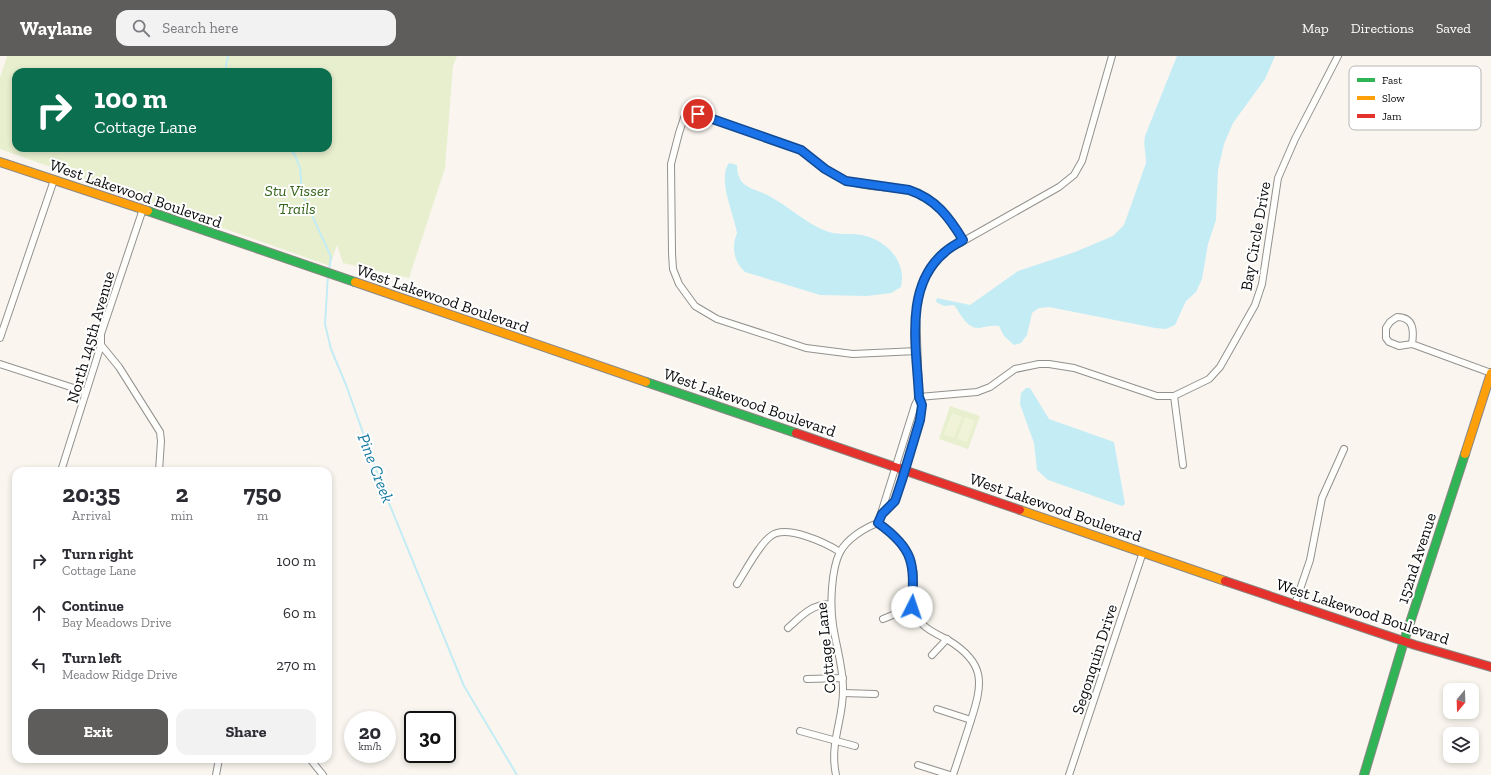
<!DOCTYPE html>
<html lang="en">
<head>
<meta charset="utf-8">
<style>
  :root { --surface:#fff; --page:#f2f2f3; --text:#2b2b33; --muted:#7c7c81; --accent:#5f5d5b }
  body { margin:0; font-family:"Zilla Slab",serif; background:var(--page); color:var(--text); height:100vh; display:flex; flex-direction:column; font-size:15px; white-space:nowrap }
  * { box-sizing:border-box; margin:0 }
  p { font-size:13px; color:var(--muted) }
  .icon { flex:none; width:22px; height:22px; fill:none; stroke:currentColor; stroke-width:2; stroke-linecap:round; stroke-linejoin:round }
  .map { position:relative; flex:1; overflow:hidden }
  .side { position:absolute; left:12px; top:411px; width:320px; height:296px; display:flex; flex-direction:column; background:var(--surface); border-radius:12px; box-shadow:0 2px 6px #0003 }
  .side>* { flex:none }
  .banner { position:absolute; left:12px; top:12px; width:320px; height:84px; border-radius:12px; box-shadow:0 2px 6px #0003; background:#0b6e4f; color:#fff; overflow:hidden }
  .needle { width:26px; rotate:199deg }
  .fabs { position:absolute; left:1443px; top:627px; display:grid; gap:8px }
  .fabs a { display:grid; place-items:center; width:36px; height:36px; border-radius:8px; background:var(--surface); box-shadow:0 2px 6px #0003; font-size:20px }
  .speed { position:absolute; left:344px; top:655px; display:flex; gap:8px; font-size:20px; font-weight:700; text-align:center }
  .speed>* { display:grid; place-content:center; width:52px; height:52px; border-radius:50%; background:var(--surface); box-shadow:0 2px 6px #0003; line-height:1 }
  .speed small { font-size:10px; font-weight:400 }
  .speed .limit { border:2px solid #111; border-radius:6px; background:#fff; color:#111 }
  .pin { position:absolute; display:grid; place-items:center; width:34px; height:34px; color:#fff; margin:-17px; border:2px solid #fff; border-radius:50%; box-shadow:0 1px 4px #0007 }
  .me { position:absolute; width:44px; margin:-22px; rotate:4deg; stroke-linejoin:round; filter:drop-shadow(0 0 3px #0008) }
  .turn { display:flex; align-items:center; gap:14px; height:84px; padding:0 16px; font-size:18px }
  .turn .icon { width:52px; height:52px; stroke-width:2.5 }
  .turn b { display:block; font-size:28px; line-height:34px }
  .eta { display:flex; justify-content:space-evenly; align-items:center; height:68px; text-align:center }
  .eta b { font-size:24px; font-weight:700; line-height:28px }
  .cta { display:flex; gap:8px; margin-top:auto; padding:8px 16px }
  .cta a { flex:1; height:46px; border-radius:12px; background:var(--accent); color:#fff; font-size:16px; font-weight:700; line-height:46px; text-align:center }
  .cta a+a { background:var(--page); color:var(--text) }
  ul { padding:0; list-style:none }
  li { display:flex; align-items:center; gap:12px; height:52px; padding:0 16px }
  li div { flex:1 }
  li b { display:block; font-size:15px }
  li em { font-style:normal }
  header { display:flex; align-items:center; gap:24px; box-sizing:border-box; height:56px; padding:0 20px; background:var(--accent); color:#fff }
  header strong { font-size:19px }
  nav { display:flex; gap:22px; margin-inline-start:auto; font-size:14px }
  .search { width:280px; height:36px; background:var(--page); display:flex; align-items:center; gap:10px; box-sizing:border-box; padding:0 14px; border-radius:12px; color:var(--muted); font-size:15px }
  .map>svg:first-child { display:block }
  .green { fill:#e7efce; fill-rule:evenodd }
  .pitch { fill:#f1f3d8 }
  .water { fill:#c4ecf5 }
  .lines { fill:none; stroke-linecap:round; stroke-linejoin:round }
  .stream { stroke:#c4ecf5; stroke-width:2 }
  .street-casing { stroke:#93918e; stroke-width:8 }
  .fast-casing { stroke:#898784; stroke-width:10 }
  .slow-casing { stroke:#898784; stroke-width:10 }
  .jam-casing { stroke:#898784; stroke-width:10 }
  .street { stroke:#fefefd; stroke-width:6 }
  .fast { stroke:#30b455; stroke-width:8 }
  .slow { stroke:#ff9f0a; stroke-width:8 }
  .jam { stroke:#e5322d; stroke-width:8 }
  .route-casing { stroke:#114b97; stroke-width:10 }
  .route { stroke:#1a73e8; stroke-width:7 }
  .labels { text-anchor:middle; stroke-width:4; stroke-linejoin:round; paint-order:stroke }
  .park-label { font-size:16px; font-style:italic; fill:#36641b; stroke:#fff }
  .street-label { font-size:16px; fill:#0b0b0b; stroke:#fff }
  .water-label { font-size:17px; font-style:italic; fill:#13789f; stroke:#fff }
  .key { fill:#fff; stroke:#b6b6b6; stroke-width:1 }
  .key-label { font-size:11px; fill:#0b0b0b }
</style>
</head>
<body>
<header>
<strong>Waylane</strong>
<div class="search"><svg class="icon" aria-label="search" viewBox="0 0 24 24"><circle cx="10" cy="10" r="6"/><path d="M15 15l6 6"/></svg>Search here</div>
<nav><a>Map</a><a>Directions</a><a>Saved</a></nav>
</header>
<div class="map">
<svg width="1491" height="719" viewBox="0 0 1491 719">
  <rect width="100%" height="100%" fill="#faf6ef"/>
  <g class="green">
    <path d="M7,0H457L453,10L445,112L409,222L343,207L337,189L330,210L0,93V22ZM16,16H328V92H16Z"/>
    <polygon points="950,350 980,360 968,393 939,383"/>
  </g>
  <g class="pitch">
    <polygon points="952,357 962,361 954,382 944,378"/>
    <polygon points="965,361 975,365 967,386 957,383"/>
  </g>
  <g class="water">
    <path d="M1177,0H1275L1265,23L1233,67L1224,88L1218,114L1216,164L1208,188L1202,223L1196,236L1186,245L1175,269L1166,273L1155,272L1049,251L1039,252L1032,257L1027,279L1021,287L1014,289L1004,280L999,270C991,269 986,271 979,272C966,272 961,258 954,249L944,250L936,246L937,242L970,249L1018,215L1075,196L1113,180L1124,169L1146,107C1146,97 1143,89 1145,80Z"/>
    <path d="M729,107L737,109C737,114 738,121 742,126C747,132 756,134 763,137C786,147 805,168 829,176C839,179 851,177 862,179C886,184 907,205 901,231L891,237L867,240L820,239L745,216C734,206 731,192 737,177C734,158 717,123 729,107Z"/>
    <polygon points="1026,332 1030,332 1049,363 1114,386 1125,448 1122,450 1048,424 1037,414 1034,387 1020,348 1021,337"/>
  </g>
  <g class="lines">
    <g class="stream">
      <polyline points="225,16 228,0"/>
      <polyline points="289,92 295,99 300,112 302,137 331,201 329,215"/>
      <polyline points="328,219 325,268 331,293 346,329 382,430 464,630 517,719"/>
    </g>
    <defs>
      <g id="street">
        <polyline points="0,282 54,124"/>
        <path d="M1412,288C1414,275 1414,261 1397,261L1390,266L1386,272V282L1389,286L1399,290L1412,288L1491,317"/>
        <polyline points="101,289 119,311 160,376 161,385 159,415"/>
        <path d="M917,295L853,298L806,292L717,263L695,250L679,228L673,213L672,197L671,108L679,77L684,62L687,58H698L795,92C811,99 821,112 836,120C858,132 885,130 909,134C936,143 949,161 963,184"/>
        <polyline points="0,308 86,336"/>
        <polyline points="1174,340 1183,409"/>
        <polyline points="919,341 977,336 990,331 1015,313 1039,308 1049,308 1074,312 1157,340 1174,340 1209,323 1220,311 1255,249 1262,228 1278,122 1295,83 1338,0"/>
        <polyline points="61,415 101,289 101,278 143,153"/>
        <polyline points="882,458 895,445 918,371 922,349 919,341 916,253 920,234 928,216 944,196 953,191 1059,131 1074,119 1082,105 1112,0"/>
        <path d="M878,467C899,482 915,500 914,526C914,536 910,547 914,556C920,571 935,577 948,584C986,607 983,627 971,664C965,683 959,701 953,719"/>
        <path d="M737,528C745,516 760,487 771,480C786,468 826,487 840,496"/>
        <polyline points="1295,548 1310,504 1322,442 1344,393"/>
        <polyline points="883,563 912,551"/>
        <path d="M788,572C802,559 812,548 831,548"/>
        <polyline points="932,599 947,583"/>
        <polyline points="807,623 843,622"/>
        <polyline points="843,637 875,638"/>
        <polyline points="937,653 971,664"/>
        <polyline points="800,675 855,690"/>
        <polyline points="310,703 323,719"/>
        <polyline points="918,709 950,719"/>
        <polyline points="216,719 219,703"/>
        <path d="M836,719C829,686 844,663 843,632C843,610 836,590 833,569C830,549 831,514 840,496C847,483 864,472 878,467L915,349L919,341"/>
        <polyline points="1069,719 1143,496"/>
      </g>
      <g id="fast">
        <polyline points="148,155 355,226"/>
        <polyline points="646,326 796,377"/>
        <polyline points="1364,719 1404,585 1465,398"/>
      </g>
      <g id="slow">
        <polyline points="0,106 148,155"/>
        <polyline points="355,226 646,326"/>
        <polyline points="1465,398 1491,317"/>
        <polyline points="1020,454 1225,525"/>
      </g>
      <g id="jam">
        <polyline points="796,377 1020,454"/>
        <polyline points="1225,525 1415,589 1491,611"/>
      </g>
    </defs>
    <use href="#street" class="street-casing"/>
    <use href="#fast" class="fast-casing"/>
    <use href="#slow" class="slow-casing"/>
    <use href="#jam" class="jam-casing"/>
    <use href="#street" class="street"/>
    <use href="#fast" class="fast"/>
    <use href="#slow" class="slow"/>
    <use href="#jam" class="jam"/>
  </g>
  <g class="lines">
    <defs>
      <path id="route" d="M698,58L801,94L825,113L846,125L909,134C936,143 949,161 963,184C957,188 950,191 945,196C903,230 917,294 919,341L922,349L920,364L902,424L895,445L882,458L878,467C916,494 914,509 912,551"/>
    </defs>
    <use href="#route" class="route-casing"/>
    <use href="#route" class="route"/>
  </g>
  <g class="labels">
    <g class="park-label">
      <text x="297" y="140">Stu Visser<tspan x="297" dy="18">Trails</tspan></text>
    </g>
    <g class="street-label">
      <text transform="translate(136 137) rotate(19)" y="6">West Lakewood Boulevard</text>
      <text transform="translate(1255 180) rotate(-80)" y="6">Bay Circle Drive</text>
      <text transform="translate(443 242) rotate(19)" y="6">West Lakewood Boulevard</text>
      <text transform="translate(90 281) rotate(-74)" y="6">North 145th Avenue</text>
      <text transform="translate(750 346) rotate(19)" y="6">West Lakewood Boulevard</text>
      <text transform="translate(1056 451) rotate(19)" y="6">West Lakewood Boulevard</text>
      <text transform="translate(1416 502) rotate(-72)" y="6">152nd Avenue</text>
      <text transform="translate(1363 555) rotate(18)" y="6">West Lakewood Boulevard</text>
      <text transform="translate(825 592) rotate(-96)" y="6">Cottage Lane</text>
      <text transform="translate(1094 603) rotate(-72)" y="6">Segonquin Drive</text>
    </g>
    <g class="water-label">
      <text transform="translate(376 412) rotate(69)" y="6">Pine Creek</text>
    </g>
  </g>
  <rect x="1349" y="10" width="132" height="64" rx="6" class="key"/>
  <rect x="1357" y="22" width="18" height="4" fill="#30b455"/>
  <rect x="1357" y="40" width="18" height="4" fill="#ff9f0a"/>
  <rect x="1357" y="58" width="18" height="4" fill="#e5322d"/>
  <g class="key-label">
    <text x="1382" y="28">Fast</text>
    <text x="1382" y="46">Slow</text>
    <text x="1382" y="64">Jam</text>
  </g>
</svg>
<div class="fabs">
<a><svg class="needle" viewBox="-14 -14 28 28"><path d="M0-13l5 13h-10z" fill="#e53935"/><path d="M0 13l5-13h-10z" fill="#7c7c81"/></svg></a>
<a><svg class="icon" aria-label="layers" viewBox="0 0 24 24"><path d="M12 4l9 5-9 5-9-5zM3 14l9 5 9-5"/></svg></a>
</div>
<div class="speed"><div>20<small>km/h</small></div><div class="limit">30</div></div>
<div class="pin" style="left:698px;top:58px;background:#d93025"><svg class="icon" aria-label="arrive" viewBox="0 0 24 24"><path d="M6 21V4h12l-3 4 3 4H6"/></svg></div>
<svg class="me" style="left:912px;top:551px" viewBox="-20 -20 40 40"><circle r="19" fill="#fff"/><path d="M0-13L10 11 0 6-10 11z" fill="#1a73e8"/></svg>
<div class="banner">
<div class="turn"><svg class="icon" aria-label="right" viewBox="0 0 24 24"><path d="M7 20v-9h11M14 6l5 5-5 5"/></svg><div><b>100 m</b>Cottage Lane</div></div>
</div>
<section class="side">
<div class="eta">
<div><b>20:35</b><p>Arrival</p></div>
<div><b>2</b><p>min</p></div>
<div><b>750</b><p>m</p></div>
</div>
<ul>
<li><svg class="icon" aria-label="right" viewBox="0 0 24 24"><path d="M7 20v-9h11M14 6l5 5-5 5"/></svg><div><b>Turn right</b><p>Cottage Lane</p></div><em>100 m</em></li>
<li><svg class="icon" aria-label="ahead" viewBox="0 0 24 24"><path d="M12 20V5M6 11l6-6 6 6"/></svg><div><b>Continue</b><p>Bay Meadows Drive</p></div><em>60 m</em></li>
<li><svg class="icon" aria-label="left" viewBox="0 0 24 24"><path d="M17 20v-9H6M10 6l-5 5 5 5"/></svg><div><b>Turn left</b><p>Meadow Ridge Drive</p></div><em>270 m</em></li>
</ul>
<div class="cta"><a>Exit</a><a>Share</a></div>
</section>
</div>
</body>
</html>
